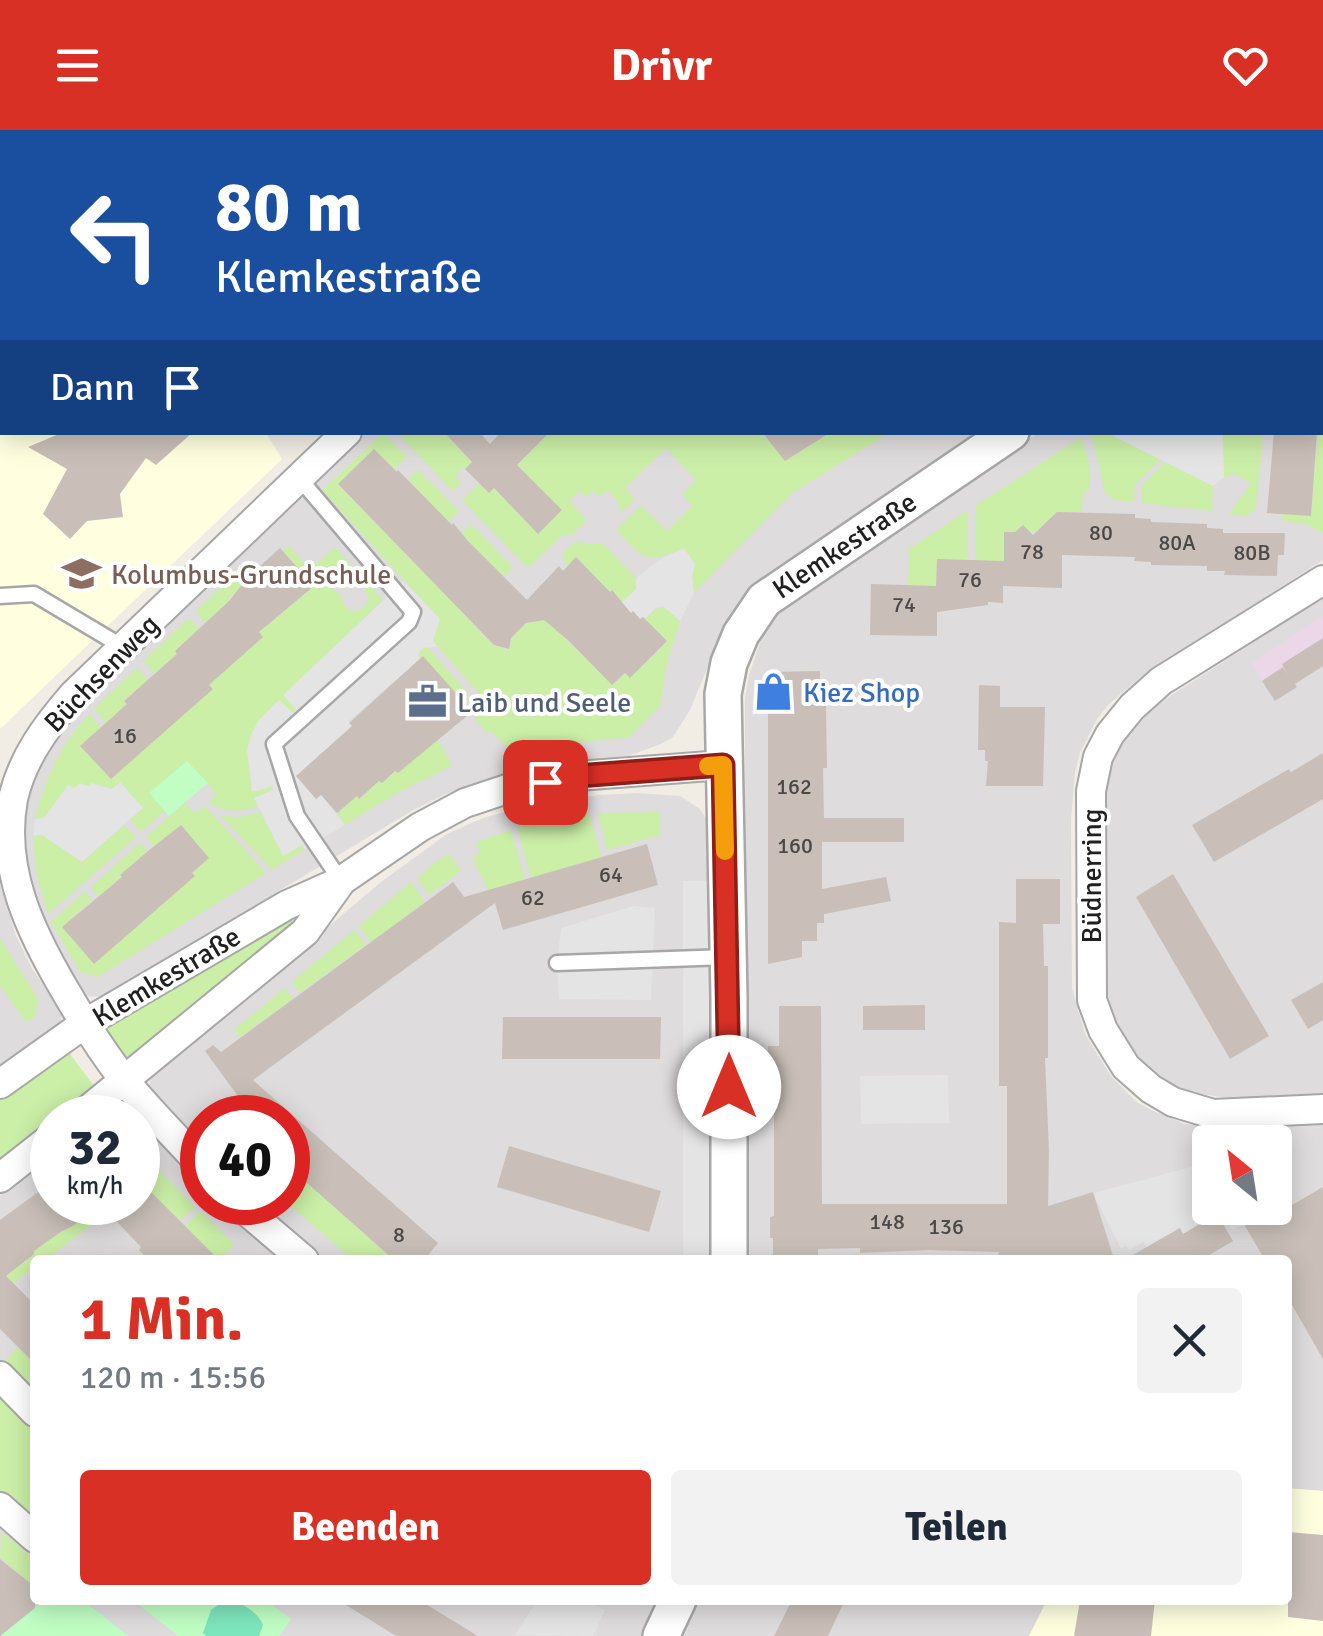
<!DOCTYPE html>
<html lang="de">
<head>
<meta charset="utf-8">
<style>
  :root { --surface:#fff; --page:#f2f2f3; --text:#1f2937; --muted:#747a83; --accent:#d93025 }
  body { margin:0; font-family:Signika,sans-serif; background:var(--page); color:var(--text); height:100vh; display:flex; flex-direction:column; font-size:38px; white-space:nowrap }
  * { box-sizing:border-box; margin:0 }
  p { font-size:32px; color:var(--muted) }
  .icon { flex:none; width:55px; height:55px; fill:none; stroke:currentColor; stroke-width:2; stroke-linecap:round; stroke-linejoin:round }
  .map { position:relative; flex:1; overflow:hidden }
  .sheet { position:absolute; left:30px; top:1125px; width:1262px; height:350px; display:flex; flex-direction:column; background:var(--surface); border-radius:10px; box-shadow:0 5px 25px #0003 }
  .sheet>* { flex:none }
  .hud { position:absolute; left:0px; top:0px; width:1325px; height:305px; box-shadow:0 5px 25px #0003; background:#1a4fa0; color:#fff; overflow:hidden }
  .needle { width:65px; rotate:330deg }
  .fabs { position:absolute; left:1192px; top:995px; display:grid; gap:20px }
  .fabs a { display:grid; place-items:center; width:100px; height:100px; border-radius:10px; background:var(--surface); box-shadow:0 5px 25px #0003; font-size:50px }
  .speed { position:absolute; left:30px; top:965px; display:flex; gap:20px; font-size:50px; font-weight:700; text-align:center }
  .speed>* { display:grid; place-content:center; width:130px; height:130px; border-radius:50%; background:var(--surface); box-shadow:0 5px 25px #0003; line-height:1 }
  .speed small { font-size:25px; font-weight:400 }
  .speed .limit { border:15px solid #d22; background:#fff; color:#111 }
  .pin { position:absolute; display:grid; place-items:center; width:85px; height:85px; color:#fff; margin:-42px; border-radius:20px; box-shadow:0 5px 15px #0006 }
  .me { position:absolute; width:110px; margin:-55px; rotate:0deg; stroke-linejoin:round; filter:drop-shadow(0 0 8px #0008) }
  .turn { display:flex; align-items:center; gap:35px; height:210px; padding:0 50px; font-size:45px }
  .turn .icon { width:130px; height:130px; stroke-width:2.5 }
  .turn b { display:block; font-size:70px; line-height:85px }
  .then { display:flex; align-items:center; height:95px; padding:0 50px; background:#0003; gap:20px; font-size:38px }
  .round { display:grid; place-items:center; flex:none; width:105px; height:105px; border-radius:10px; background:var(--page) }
  .overview { display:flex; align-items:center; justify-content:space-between; height:170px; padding:0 50px }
  h1 { font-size:60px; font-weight:700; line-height:75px; color:var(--accent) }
  .button { display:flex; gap:20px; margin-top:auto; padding:20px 50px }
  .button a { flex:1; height:115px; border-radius:10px; background:var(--accent); color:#fff; font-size:40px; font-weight:700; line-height:115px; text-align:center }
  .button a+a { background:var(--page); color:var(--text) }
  header { display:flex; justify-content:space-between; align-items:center; height:130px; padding:0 50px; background:var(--accent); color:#fff; font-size:45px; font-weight:700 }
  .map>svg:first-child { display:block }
  .residential { fill:#dedcdd; fill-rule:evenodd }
  .industrial { fill:#ebd7e7 }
  .education { fill:#ffffe0 }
  .grass { fill:#cbefa7 }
  .park { fill:#c0fec4 }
  .pitch { fill:#7de6bc }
  .parking { fill:#e4e4e4 }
  .building { fill:#c9bfb8 }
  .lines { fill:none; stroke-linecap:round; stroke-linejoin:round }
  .service-casing { stroke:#a7a7a7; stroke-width:19 }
  .minor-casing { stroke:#a7a7a7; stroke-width:32 }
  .tertiary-casing { stroke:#a7a7a7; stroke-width:40 }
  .service { stroke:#fff; stroke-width:14 }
  .minor { stroke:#fff; stroke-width:28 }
  .tertiary { stroke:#fff; stroke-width:35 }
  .route-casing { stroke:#8d1f18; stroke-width:25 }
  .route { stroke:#d93025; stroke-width:18 }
  .slow { stroke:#f59e0b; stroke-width:18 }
  .labels { text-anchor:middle; stroke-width:8; stroke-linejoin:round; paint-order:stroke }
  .number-label { font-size:22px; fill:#4a4846 }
  .street-label { font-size:28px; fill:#202020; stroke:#fff }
  .education-label { font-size:28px; fill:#785e54; stroke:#fff; text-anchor:start }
  .shop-label { font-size:28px; fill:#366cbe; stroke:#fff; text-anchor:start }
  .service-label { font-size:28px; fill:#4e5e75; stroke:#fff; text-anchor:start }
</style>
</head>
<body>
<header><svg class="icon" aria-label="menu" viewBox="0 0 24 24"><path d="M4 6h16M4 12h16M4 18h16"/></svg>Drivr<svg class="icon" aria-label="heart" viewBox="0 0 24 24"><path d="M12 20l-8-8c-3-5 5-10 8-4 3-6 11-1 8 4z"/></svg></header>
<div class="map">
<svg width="1323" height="1506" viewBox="0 0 1323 1506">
  <rect width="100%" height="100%" fill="#f1ede5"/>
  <g class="residential">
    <polygon points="790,0 1323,0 1323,83 1322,2 784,2"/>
    <path d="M1323,113V430L1142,546L1108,575L1097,589L1080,623L1075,642L1071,690L1072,858L1085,904L1111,946L1135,971L1151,980L1185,994L1235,1000L1323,994V1506H679L696,1470H1288V1130H746L745,569L749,545L762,507L775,488L801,460L1038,303L1322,302ZM1210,1012H1275V1078H1210Z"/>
    <polygon points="365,303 993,303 733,491 718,512 690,580 673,607 661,614 625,627 531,637 448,663 415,679 103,867 85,866 43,805 20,711 26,669 33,646 58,600 76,579"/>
    <polygon points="1323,468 1323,964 1226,968 1185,961 1164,951 1142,934 1127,917 1117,899 1107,870 1103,848 1103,672 1108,645 1120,615 1130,601 1156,575"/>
    <polygon points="638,663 680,666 700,679 709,694 714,751 683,752 683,1130 321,1130 255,1073 288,1072 288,988 202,988 202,1022 148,958 152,946 381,752 447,704 483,688 535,674 599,665"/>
    <polygon points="0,755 16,806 31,837 63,885 58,896 0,939"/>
    <polygon points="127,972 202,1055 202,1072 219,1073 285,1130 35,1130 35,1470 659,1470 642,1506 0,1506 0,1065 52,1026 52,1072 138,1072 138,988 105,987"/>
  </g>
  <polygon class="industrial" points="1323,486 1323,536 1295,554 1297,557 1275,571 1251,533"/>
  <g class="education">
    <polygon points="2,113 2,302 266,303 282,329 0,599 0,114"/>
    <polygon points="1288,1358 1323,1361 1323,1506 1029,1506 1047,1470 1288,1470"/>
  </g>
  <g class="grass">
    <polygon points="1323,237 1323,403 1308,395 1282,390 1281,384 1311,386 1314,355 1310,354 1311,339 1315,339 1318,307 1314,306 1314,303 1322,302"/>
    <path d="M383,303L407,327L394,339L374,319L337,356H339L378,396L407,420L404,424L461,475L458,481L460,480L493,515L509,520C511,507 519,495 533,492L540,481L568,512L593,535V537L613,555L625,543L631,547L667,512L645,489C663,471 664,475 680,491L667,532L660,576L629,607L509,620L491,601L487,603L475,589L488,574L433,511L439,489L322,360Z"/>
    <polygon points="397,303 444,303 472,332 465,339 462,337 455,346 461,353 453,361"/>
    <path d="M541,303H761L768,311L767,313L771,312L785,331L831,303H889L791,364L694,463L692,439L684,418C645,435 644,429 616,400L641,376L667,401L692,376L682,364L696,350L666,318L625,358L635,369L622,382L617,376L619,373L607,360L599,367L593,361L587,367L579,361L569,371L587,390L572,405L562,406L528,438L462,370L479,353L489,363L494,358L537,403L561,380L517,335L545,307Z"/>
    <polygon points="1088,303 1107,303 1161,330 1135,354 1134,372 1115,370 1105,363 1094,314"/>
    <polygon points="1223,303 1263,303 1256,378 1246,386 1229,384 1251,353 1233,343 1224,348"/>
    <path d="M1080,308C1089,323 1092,344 1088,361L1083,365L1082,382H1062V403L1043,396L1035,402H1030L1023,395L1015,402H1005L1004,431H975V376Z"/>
    <polygon points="1165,332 1213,356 1212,381 1142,373 1142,355"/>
    <polygon points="418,340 459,381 446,394 429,372 408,349"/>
    <polygon points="968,380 967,430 936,456 908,455 909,419"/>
    <polygon points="471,394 513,438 500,450 461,404"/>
    <path d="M575,412L604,414L636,448C639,460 630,466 621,473L613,461L610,462L578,429L579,426L566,437L563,423Z"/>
    <path d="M289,416L319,450L341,465C343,485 365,487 369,467C365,455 353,449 344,460L322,446L314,436L335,417L383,470L284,565L296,580L253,662L272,655L273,660L255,668L258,677C242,681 223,684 209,672L216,664L187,631L150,663L165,681L141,702L130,689L143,677L103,655L100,658C93,657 82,655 75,659C59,667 54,687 35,689C45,649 60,615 89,584L101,598L79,619L82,618L111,649L156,608L162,611L157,605L187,578L190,579L207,553L238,526L242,527L240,524L260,506L263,508L259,502L314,456L283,421Z"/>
    <polygon points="241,438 249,449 229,468 226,467 229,471 205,493 196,481"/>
    <polygon points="189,488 200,500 177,521 175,520 177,524 155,544 143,531"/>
    <polygon points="423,518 428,518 467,562 468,568 464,573 422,526 420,529 418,527"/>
    <polygon points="137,538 148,550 124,570 127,574 106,593 94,579"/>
    <polygon points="437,608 452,636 401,661 345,695 337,683 357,666 360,669 379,651 382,653"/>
    <polygon points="185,673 195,683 205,676 266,743 98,847 80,842 51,792 85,761 92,770 62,797 95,834 109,817 113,818 110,814 136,798 194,746 192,743 209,728 180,694 180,697 155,718 146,707"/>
    <polygon points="260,682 283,725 302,715 305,719 272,740 221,686 241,687"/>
    <polygon points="660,682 660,705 607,720 598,683"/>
    <polygon points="589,684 602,728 531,748 517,698 552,689"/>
    <polygon points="124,695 136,707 48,784 37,747 33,706 42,705 82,732"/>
    <polygon points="511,700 525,750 491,764 472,729 481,721 474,713"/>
    <polygon points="140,713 148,721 100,767 90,758"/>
    <polygon points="449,724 461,741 429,765 417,748 437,731"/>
    <polygon points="411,752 425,772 371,812 359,796"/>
    <polygon points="291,786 295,795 129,931 106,904 105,897"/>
    <polygon points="354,800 366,815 300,863 292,852"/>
    <polygon points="0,808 38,869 35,887 26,892 0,856"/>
    <polygon points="285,858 293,869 240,907 234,900"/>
    <polygon points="67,920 97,960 60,987 52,988 52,993 0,1032 0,969"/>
    <polygon points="153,1034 195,1077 181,1090 178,1087 176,1088 138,1049"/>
    <polygon points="288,1036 394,1130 353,1130 287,1073"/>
    <polygon points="92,1078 100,1089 45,1130 35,1130 35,1137 3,1161 0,1148 49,1109 70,1097 71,1094"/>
    <polygon points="200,1081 234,1114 221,1129 216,1127 187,1099 186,1095"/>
    <polygon points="18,1217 35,1234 35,1262 4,1232"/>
    <polygon points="0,1260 35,1295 35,1399 0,1364"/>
    <polygon points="2,1402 35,1430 35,1457 0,1427"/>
  </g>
  <g class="park">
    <polygon points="187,631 208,653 169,686 149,663"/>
    <polygon points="45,1470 83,1470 128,1506 0,1506"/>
    <polygon points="133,1470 265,1470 291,1489 279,1506 178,1506"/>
  </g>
  <path class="pitch" d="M225,1470C239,1470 258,1482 263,1495L259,1506H206L203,1503L211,1480Z"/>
  <g class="parking">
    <polygon points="1107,303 1223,303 1224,348 1213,356"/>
    <polygon points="684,418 695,434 692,447 694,463 680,491 663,476 655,478 645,489 643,487 640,489 633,482 631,483 621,473 636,459 636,448 662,428"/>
    <polygon points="404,451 440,489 433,510 437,517 423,518 418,524 420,529 349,591 352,596 316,669 321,665 345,695 305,719 302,715 283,726 254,668 273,660 272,656 252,662 247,620 251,605 258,591 279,570 293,583 296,579 283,565"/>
    <polygon points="120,652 143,678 82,732 42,705 33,706 35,689 44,688 68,655 74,658 80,653 88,656 91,653 112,659"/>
    <polygon points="683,751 714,751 715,1130 683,1130"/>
    <polygon points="633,776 655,778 651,870 559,869 557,833 561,798"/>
    <polygon points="948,945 949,993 861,994 860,946"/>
    <polygon points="1210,1032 1210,1078 1273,1078 1233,1100 1216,1084 1183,1104 1179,1098 1147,1117 1143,1112 1129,1121 1126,1116 1121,1119 1093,1063"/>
    <polygon points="537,1470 585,1470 605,1480 593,1506 515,1505"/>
  </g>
  <g class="building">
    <polygon points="64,302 193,302 156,335 146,328 120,364 123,387 87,391 70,409 43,384 67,339 28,317"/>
    <polygon points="444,302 479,302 490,314 501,302 550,302 517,335 562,380 538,404 494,358 489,363 465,339 472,332"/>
    <polygon points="762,302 831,302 785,331"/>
    <polygon points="1274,302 1317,302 1311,386 1267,383"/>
    <polygon points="374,319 397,342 398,340 452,395 453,393 467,410 527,470 559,436 563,441 576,427 610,462 612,460 631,483 633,481 640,489 643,487 667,511 630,548 625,543 612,555 570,512 544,490 526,493 511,508 509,519 494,515 338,354"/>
    <polygon points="1057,382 1135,384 1135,388 1151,389 1151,392 1207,394 1207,398 1223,399 1223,403 1285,403 1284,425 1278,425 1277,446 1224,445 1225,441 1207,441 1207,436 1151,435 1151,432 1134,431 1135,427 1062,425 1062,458 1003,456 1003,473 988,472 988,475 937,482 937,506 870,505 871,454 936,456 937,429 1004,431 1004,402 1015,402 1023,395 1033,405"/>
    <polygon points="280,418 314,456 259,502 263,507 209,555 213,559 111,649 80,616 127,574 124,571 177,524 175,521 229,471 249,446"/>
    <polygon points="1323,508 1323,536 1295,554 1297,557 1275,571 1262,551 1283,537 1288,545 1282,534"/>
    <polygon points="423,526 470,579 466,582 468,585 398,643 395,641 382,653 379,651 359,669 357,666 337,683 321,665 316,669 296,646 352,596 349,593"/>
    <polygon points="820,541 820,566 826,566 826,581 827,638 823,638 824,688 904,688 904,712 822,712 822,759 886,747 891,771 824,784 824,793 817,793 817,811 802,811 802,827 768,834 768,542"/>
    <polygon points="979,555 1000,556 1000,577 1045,577 1043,656 986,656 988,631 985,631 985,620 978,620"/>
    <polygon points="1323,623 1323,669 1214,732 1192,695 1289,639 1291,642"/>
    <polygon points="181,695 209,728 192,743 195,746 94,834 62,797 122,747 120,745 148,721"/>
    <polygon points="647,714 658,755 503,800 495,773 253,950 438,1113 424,1130 394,1130 288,1036 288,988 254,988 205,921 213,915 221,922 453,752 464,767"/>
    <polygon points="1173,744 1269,906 1230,929 1136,767"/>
    <polygon points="1016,749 1060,749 1060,794 1043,794 1044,836 1048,836 1048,928 1045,928 1049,1021 1048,1076 1093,1062 1113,1126 998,1126 999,1122 928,1120 860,1123 860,1118 818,1119 818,1130 773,1130 773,1108 770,1108 770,1087 774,1086 774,961 768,961 768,916 779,916 779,876 821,876 822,1074 1007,1074 1007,956 999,956 999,792 1016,793"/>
    <polygon points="1323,852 1323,890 1308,899 1291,870"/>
    <polygon points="925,875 925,900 863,900 863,876"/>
    <polygon points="503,887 661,887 660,929 502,929"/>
    <polygon points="509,1016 661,1061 649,1102 497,1057"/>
    <polygon points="138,1049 219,1130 149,1130 139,1120 141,1117 100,1074 73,1096 62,1101 34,1121 34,1124 6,1146 35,1175 35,1234 0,1199 0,1090 52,1052 52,1072 138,1072"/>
    <polygon points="1323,1057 1323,1229 1288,1168 1288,1130 1265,1130 1245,1096 1272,1080 1275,1085"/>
    <polygon points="1217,1084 1233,1111 1201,1130 1124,1130 1180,1098 1183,1104"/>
    <polygon points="1288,1402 1323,1405 1323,1491 1288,1487"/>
    <polygon points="0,1429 35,1457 35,1478 0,1506"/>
    <polygon points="338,1470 419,1470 478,1506 396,1506"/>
    <polygon points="792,1470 845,1470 828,1506 774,1506"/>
    <polygon points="1080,1470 1155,1470 1151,1506 1074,1506"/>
  </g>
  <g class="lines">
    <defs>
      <g id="service">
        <polyline points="658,0 660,2"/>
        <polyline points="299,348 413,482 409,492 274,614 297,686 341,751"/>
        <polyline points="0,466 34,464 123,517"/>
        <polyline points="557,833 727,827"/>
      </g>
      <g id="minor">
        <polyline points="749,2 754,0"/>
        <polyline points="1323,450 1161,551 1132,577 1110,604 1098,627 1091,661 1092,870 1103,900 1126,937 1151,959 1173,972 1213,984 1323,979"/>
        <polyline points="0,954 84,894 287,775 341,751 420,697 465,673 513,657 577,646 723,635"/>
        <polyline points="78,988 305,802 340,753"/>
        <path d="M202,1036C177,1008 149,981 125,951C103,923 84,893 66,862C31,803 0,740 13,669C22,628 47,595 74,564L347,302"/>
        <polyline points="0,1048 52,1007"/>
        <polyline points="236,1072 304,1130"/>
        <polyline points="0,1246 35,1282"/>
        <polyline points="0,1377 35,1408"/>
      </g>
      <g id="tertiary">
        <polyline points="1322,99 1323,98"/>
        <polyline points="729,1130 729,867 723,564 729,533 741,504 764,470 1011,302"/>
        <polyline points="661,1506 678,1470"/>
      </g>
    </defs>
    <use href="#service" class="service-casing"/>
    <use href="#minor" class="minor-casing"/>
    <use href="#tertiary" class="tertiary-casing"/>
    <use href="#service" class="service"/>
    <use href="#minor" class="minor"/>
    <use href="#tertiary" class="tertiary"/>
  </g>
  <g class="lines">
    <defs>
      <polyline id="route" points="545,652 577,646 723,635 729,957"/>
    </defs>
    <use href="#route" class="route-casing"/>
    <use href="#route" class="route"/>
    <polyline class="slow" points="708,636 723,635 725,721"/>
  </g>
  <defs>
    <symbol id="school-bare" viewBox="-9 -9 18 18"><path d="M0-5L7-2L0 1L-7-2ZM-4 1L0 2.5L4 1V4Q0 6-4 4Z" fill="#8d6e63" stroke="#fff" stroke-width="2.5" paint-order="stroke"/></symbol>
    <symbol id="shop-bare" viewBox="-9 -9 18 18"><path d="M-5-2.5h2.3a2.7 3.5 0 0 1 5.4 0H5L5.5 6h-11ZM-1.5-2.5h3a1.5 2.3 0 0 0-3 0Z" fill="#3f7fe0" stroke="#fff" stroke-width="2.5" paint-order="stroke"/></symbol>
    <symbol id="office-bare" viewBox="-9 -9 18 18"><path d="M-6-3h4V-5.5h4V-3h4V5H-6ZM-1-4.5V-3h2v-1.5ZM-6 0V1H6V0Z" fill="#5c6f8a" stroke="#fff" stroke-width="2.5" paint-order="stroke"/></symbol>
  </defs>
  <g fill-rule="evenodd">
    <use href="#school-bare" x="54" y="416" width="55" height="55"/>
    <use href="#shop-bare" x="746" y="534" width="55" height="55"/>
    <use href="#office-bare" x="400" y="544" width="55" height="55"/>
  </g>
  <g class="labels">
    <g class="number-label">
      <text x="1101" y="410">80</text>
      <text x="1177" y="420">80A</text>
      <text x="1032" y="429">78</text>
      <text x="1252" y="430">80B</text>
      <text x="970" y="457">76</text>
      <text x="904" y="482">74</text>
      <text x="125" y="613">16</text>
      <text x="794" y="664">162</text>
      <text x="795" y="723">160</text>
      <text x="611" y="752">64</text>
      <text x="533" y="775">62</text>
      <text x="887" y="1099">148</text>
      <text x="946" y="1104">136</text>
      <text x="399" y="1112">8</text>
    </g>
    <g class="street-label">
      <text transform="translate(844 415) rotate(-34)" y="10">Klemkestraße</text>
      <text transform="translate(101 543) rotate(-46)" y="10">Büchsenweg</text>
      <text transform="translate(1091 746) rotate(-90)" y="10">Büdnerring</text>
      <text transform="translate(166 846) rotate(-31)" y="10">Klemkestraße</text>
    </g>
    <g class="education-label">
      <text x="111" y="454">Kolumbus-Grundschule</text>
    </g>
    <g class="shop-label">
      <text x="803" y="572">Kiez Shop</text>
    </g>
    <g class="service-label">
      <text x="457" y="582">Laib und Seele</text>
    </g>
  </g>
</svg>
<div class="fabs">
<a><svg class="needle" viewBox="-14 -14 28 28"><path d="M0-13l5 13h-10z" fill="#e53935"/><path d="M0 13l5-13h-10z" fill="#747a83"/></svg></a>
</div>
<div class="speed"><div>32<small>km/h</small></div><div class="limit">40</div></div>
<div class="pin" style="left:545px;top:652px;background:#d93025"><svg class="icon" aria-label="arrive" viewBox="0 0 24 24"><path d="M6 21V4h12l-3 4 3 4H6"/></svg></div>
<svg class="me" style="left:729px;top:957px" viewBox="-20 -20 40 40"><circle r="19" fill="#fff"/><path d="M0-13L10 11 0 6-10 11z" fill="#d93025"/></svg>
<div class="hud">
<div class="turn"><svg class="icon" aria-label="left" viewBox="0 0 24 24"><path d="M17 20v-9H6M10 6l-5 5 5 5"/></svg><div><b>80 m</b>Klemkestraße</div></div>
<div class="then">Dann<svg class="icon" aria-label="arrive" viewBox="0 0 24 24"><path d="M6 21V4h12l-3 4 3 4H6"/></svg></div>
</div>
<section class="sheet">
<div class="overview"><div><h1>1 Min.</h1><p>120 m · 15:56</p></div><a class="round"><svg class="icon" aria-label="close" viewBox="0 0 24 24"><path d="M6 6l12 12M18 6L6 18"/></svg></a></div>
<div class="button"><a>Beenden</a><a>Teilen</a></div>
</section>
</div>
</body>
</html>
